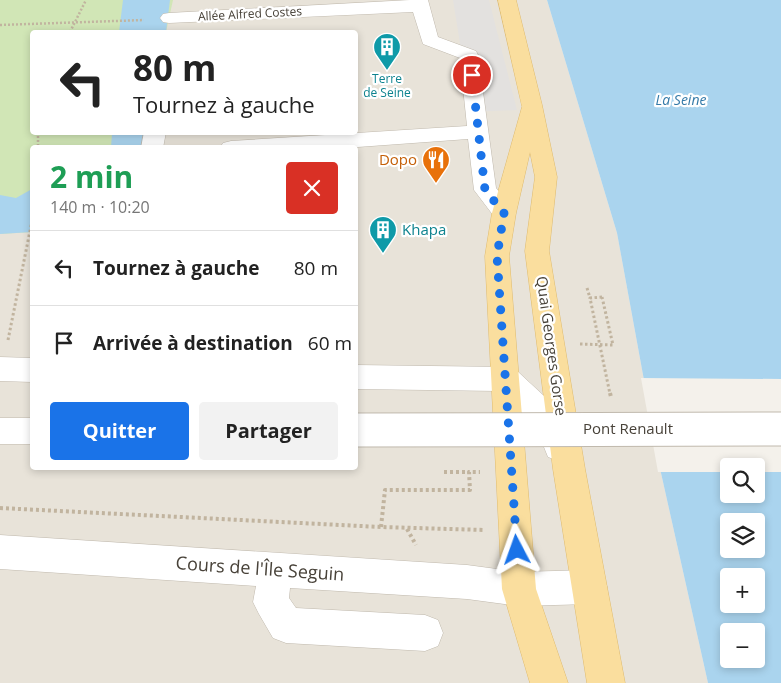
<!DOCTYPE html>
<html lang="fr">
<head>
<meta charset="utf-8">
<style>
  :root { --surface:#fff; --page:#f2f2f2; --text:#222; --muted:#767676; --line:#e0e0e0; --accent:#1a73e8 }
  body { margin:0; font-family:"Open Sans",sans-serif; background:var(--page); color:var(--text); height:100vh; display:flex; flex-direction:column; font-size:19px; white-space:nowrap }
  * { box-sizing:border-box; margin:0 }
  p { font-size:16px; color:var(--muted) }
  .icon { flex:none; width:28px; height:28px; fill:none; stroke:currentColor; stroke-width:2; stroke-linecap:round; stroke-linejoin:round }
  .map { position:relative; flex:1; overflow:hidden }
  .drawer { position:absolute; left:30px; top:145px; width:328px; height:325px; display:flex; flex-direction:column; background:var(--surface); border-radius:5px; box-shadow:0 2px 8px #0003 }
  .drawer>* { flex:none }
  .hud { position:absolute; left:30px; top:30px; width:328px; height:105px; border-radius:5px; box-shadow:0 2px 8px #0003; background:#fff; color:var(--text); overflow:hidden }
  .tools { position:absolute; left:720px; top:458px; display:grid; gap:10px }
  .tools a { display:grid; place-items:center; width:45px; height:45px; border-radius:5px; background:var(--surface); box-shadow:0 2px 8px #0003; font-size:25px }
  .pin { position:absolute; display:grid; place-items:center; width:42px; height:42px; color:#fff; margin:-21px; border:2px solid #fff; border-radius:50%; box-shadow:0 1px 5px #0007 }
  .me { position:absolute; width:55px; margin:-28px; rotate:356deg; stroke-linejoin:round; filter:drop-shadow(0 0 4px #0008) }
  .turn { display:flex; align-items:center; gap:18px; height:105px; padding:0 20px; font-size:22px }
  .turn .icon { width:65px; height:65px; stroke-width:2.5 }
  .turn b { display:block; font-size:35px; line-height:42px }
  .round { display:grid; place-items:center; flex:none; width:52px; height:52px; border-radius:5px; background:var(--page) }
  .overview { display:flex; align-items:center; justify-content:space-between; height:85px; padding:0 20px }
  h1 { font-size:30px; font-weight:700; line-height:38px; color:#1e9e55 }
  .primary-button { display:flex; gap:10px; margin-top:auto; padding:10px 20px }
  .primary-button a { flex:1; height:58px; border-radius:5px; background:var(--accent); color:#fff; font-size:20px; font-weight:700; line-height:58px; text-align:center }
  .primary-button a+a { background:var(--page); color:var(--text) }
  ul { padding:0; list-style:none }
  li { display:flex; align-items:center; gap:15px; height:75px; padding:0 20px; border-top:1px solid var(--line) }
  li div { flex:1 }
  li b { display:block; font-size:19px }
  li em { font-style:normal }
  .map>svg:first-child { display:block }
  .residential { fill:#e8e3d9; fill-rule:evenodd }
  .green { fill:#d1e6b6 }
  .parking { fill:#e3e1df }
  .water { fill:#aad4ee; fill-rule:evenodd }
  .pier { fill:#f4f1eb }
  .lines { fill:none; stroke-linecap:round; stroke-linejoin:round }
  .minor-casing { stroke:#c0b9ad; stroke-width:1 }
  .major-casing { stroke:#dfbb6e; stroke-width:1 }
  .path-far2 { stroke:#c1b49f; stroke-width:2.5; stroke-dasharray:2 2; stroke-linecap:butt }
  .path-far1 { stroke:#c1b49f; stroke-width:3; stroke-dasharray:2.5 2.5; stroke-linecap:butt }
  .path { stroke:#c1b49f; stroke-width:4; stroke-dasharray:3 3; stroke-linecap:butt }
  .minor { fill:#fff; fill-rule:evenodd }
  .major { fill:#fade9e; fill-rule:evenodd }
  .minor-bridge-casing { stroke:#c0b9ad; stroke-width:35; stroke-linecap:butt }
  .path-bridge-far1 { stroke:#c1b49f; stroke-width:3; stroke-dasharray:2.5 2.5; stroke-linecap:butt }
  .path-bridge { stroke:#c1b49f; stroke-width:4; stroke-dasharray:3 3; stroke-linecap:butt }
  .minor-bridge { stroke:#fff; stroke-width:33 }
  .route { stroke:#1a73e8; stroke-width:9; stroke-dasharray:0 16.2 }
  .labels { text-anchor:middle; stroke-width:4.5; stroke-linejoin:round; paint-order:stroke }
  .far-street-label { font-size:12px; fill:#484239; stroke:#fff }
  .far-culture-label { font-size:12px; fill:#0d838f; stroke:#fff }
  .far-water-label { font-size:14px; font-style:italic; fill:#347aa8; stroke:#fff }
  .food-label { font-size:15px; fill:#c56008; stroke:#fff; text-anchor:end }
  .culture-label { font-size:15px; fill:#0d838f; stroke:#fff; text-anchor:start }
  .street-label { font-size:15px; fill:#484239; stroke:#fff }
  .near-street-label { font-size:18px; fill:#484239; stroke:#fff }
</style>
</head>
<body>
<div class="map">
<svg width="781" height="683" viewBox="0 0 781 683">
  <rect width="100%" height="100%" fill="#f4f1eb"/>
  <path class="residential" d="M0,0H547L617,233L661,473L708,683H0ZM32,32H355V132H32ZM32,148H355V468H32Z"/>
  <polygon class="green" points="0,0 173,0 166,32 32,32 32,132 145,133 142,147 32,148 32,232 0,234"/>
  <polygon class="parking" points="453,0 489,0 517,110 471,112"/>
  <g class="water">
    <polygon points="123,0 170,0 166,32 119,32"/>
    <path d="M547,0H781V683H708L661,473L617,233ZM729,466H756V494H729ZM729,521H756V549H729ZM729,576H756V604H729ZM729,631H756V659H729Z"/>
    <polygon points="112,133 145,133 142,147 111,148"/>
    <polygon points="32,189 32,232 0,234 0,195 16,198"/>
  </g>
  <polygon class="pier" points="641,378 781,379 781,472 756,472 756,466 729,466 729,472 658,472"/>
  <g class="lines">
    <defs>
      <g id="minor">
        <polygon points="410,0 428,0 438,37 476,51 478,55 496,188 516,213 512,219 504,221 496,219 474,190 468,139 344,148 220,148 223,143 231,141 467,126 460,58 423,44 413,12 169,23 163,22 160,18 163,14 169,13"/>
        <polygon points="144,132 166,132 163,148 141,148"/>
        <polygon points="0,357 32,358 32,382 0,381"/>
        <polygon points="355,365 506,367 516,370 557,408 574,447 570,457 559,461 548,457 535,425 499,391 355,389"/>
        <rect x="0" y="418" width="32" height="26"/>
        <polygon points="0,535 467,565 519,572 590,570 602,575 607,587 602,599 590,604 519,606 467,599 290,588 289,598 296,608 425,615 438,620 443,633 438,646 425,651 286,643 273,638 259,614 253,602 256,586 0,569"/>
      </g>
      <polygon id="major" points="498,0 516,0 542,105 557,177 549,251 585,469 625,683 587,683 553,469 525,251 535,177 530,152 516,213 509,256 536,589 568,683 530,683 502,589 485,256 492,213 522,107"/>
    </defs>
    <use href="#minor" class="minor-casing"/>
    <use href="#major" class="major-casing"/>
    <g class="path-far2">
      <polyline points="0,25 144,20"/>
      <polyline points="70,32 86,0"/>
      <polyline points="38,132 38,148"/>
    </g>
    <g class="path-far1">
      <polyline points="587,288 590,298"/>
      <polyline points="8,340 32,221"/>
      <polyline points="580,344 613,345 602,297"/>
    </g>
    <g class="path">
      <polyline points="444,472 469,472"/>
      <polyline points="0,508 381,527 484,530"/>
      <polyline points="381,527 385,490 470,490 469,472 480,472"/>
      <polyline points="407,529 416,545"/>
    </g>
    <use href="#minor" class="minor"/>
    <use href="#major" class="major"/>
    <defs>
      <polyline id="minor-bridge" points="355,430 781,429"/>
    </defs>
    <use href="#minor-bridge" class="minor-bridge-casing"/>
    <polyline class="path-bridge-far1" points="602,297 590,298 610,394"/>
    <polyline class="path-bridge" points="610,393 611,397"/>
    <use href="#minor-bridge" class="minor-bridge"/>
  </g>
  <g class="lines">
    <polyline class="route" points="472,75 485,190 504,213 497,256 517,550"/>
  </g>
  <defs>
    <symbol id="building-pin" viewBox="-11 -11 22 30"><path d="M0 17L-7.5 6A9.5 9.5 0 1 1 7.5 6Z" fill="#0f9aa8" stroke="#fff"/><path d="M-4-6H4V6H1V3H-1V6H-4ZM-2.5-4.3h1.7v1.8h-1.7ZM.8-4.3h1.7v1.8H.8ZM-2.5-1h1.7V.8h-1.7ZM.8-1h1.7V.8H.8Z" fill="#fff"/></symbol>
    <symbol id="restaurant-pin" viewBox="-11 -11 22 30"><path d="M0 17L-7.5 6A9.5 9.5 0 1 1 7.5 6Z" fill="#e8710a" stroke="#fff"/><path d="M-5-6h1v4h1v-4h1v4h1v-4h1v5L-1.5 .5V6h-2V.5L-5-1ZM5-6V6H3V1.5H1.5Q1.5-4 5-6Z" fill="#fff"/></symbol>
  </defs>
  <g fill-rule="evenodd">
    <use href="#building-pin" x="371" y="31" width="32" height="43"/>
    <use href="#restaurant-pin" x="420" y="144" width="32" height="43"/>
    <use href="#building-pin" x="367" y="214" width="32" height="43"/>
  </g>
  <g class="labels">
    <g class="far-street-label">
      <text transform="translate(250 14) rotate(-3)" y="4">Allée Alfred Costes</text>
    </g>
    <g class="far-culture-label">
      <text x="387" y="83">Terre<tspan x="387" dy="14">de Seine</tspan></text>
    </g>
    <g class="far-water-label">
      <text x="681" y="105">La Seine</text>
    </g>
    <g class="food-label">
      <text x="417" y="165">Dopo</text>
    </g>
    <g class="culture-label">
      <text x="402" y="235">Khapa</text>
    </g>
    <g class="street-label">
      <text transform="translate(551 346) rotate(82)" y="5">Quai Georges Gorse</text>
      <text x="628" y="434">Pont Renault</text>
    </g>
    <g class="near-street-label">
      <text transform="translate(260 569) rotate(4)" y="6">Cours de l'Île Seguin</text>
    </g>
  </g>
</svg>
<div class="tools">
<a><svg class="icon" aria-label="search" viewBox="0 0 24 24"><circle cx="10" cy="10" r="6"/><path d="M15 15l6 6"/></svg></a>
<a><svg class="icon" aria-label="layers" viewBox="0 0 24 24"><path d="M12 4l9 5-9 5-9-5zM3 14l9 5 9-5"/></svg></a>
<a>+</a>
<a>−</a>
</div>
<div class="pin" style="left:472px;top:75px;background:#d93025"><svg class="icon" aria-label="arrive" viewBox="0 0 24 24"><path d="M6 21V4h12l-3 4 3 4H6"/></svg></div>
<svg class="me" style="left:517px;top:550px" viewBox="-20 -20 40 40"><path d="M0-17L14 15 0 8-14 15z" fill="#1a73e8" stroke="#fff" stroke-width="4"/></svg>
<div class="hud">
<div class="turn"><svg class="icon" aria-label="left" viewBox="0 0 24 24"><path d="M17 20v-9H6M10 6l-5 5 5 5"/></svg><div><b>80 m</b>Tournez à gauche</div></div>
</div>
<section class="drawer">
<div class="overview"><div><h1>2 min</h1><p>140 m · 10:20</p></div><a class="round" style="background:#d93025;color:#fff"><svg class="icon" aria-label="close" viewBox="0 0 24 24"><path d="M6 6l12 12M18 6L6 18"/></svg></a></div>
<ul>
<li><svg class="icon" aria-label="left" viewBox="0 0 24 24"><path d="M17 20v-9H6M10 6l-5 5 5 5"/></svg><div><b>Tournez à gauche</b></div><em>80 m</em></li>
<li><svg class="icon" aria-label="arrive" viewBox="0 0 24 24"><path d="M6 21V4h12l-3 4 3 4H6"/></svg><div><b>Arrivée à destination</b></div><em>60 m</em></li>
</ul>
<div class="primary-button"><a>Quitter</a><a>Partager</a></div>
</section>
</div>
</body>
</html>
